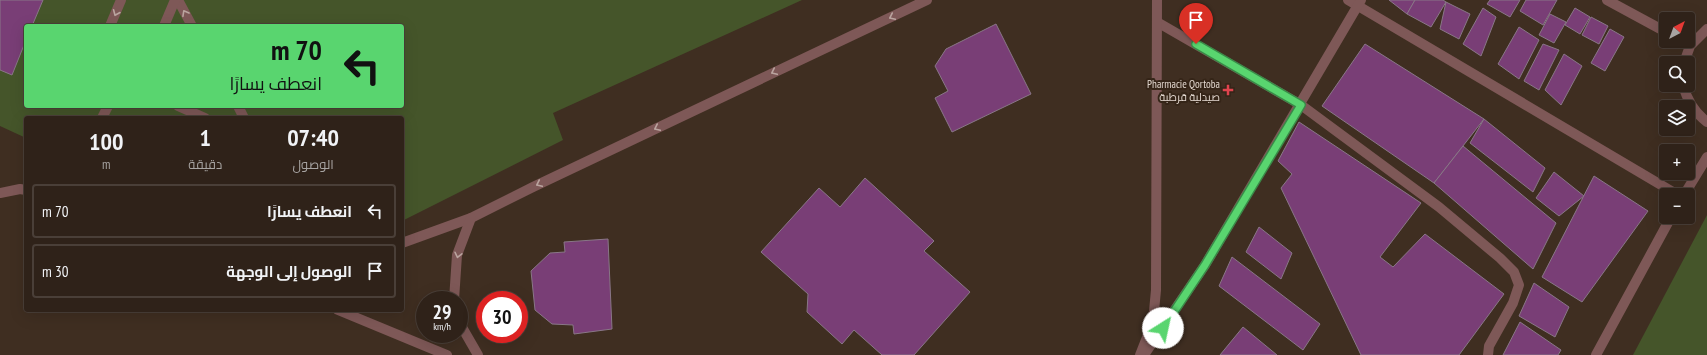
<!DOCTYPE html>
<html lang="ar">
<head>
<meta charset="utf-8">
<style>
  :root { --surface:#2f2219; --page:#3b2f26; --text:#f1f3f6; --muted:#a7a4a2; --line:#4a3f38 }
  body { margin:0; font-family:"PT Sans Narrow",Cairo,sans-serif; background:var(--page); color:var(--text); direction:rtl; height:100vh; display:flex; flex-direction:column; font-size:15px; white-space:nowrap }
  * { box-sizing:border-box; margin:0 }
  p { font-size:13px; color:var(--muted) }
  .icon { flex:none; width:22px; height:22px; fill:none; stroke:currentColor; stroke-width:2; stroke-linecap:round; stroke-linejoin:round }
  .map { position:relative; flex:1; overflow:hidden; direction:ltr }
  .side { position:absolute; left:24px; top:116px; width:380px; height:196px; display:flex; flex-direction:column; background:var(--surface); border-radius:4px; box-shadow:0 4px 16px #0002,0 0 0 1px var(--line); direction:rtl }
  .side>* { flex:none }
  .banner { position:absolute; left:24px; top:24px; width:380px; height:84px; border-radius:4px; box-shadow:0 4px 16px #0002,0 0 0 1px var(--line); direction:rtl; background:#59d56f; color:#111; overflow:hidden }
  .needle { width:26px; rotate:41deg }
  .fabs { position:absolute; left:1659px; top:12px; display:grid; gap:8px }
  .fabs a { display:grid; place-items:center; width:36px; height:36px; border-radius:4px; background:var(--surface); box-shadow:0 4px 16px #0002,0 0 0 1px var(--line); font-size:20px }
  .speed { position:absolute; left:416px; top:291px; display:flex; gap:8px; font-size:20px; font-weight:700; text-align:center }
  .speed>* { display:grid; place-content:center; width:52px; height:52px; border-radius:50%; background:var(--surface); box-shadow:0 4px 16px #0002,0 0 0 1px var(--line); line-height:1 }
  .speed small { font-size:10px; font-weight:400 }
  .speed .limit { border:6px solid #d22; background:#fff; color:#111 }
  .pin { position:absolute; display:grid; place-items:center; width:34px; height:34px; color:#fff; margin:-41px -17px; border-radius:50% 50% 50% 0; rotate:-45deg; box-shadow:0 0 4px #0007 }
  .pin .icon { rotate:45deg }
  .me { position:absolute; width:44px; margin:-22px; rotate:35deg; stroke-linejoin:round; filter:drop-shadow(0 0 3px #0008) }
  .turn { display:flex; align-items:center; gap:14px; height:84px; padding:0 16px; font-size:18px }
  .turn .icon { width:52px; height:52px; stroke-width:2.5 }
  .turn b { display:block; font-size:28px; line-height:34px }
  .eta { display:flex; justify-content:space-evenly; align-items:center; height:68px; text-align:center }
  .eta b { font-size:24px; font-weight:700; line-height:28px }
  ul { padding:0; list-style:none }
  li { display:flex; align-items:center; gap:12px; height:54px; margin:0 8px 6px; padding:0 8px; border:2px solid var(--line); border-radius:4px }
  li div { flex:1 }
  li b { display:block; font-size:15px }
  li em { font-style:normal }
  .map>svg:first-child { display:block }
  .green { fill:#45552a; fill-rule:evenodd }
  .building { fill:#793e76; stroke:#897787 }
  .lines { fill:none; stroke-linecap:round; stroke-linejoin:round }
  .service { stroke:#7e5857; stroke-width:10 }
  .minor { stroke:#7e5857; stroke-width:10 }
  .tertiary { stroke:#7e5857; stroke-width:10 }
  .oneway { stroke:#baa49f }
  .route-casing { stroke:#3a8a48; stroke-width:10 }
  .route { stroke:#59d56f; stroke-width:7 }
  .health-dot { fill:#e0444e; stroke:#352518; stroke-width:1.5 }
  .labels { text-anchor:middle; stroke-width:4; stroke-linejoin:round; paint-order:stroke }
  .poi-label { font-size:11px; fill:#e2d7cf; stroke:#352518; text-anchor:end }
</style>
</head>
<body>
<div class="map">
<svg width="1707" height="355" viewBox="0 0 1707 355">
  <rect width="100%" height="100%" fill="#3f2e21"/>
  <g class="green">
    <path d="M0,0H802L553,113L563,140L402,221V118H26V138L0,126ZM26,26H402V106H26Z"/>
    <polygon points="1707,215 1707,355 1633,355"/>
  </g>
  <g class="building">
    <polygon points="0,0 43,0 32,26 26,26 26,40 12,75 0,70"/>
    <polygon points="1389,0 1415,0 1407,14"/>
    <polygon points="1415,0 1443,0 1446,2 1431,27 1407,14"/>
    <polygon points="1490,0 1520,0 1510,17 1487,4"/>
    <polygon points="1526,0 1557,0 1543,25 1520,11"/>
    <polygon points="1446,2 1470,14 1459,39 1440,29"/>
    <polygon points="1483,8 1496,17 1481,56 1463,44"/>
    <polygon points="1575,8 1590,17 1580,34 1565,25"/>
    <polygon points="1550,14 1566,22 1554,43 1539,35"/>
    <polygon points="1591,17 1608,26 1599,44 1582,35"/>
    <polygon points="996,24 1031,94 952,132 935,98 948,91 935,66 946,49"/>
    <polygon points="1519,27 1539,40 1519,79 1498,64"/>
    <polygon points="1610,29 1624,37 1605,71 1591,63"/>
    <polygon points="1365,44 1484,119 1434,183 1322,106"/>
    <polygon points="1543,44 1559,50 1539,90 1524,81"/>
    <polygon points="1564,54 1582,66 1561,105 1545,90"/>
    <polygon points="1484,119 1545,168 1533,192 1470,143"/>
    <polygon points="1299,122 1421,203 1380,257 1393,267 1425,234 1504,294 1459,355 1361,355 1281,188 1292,174 1278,161"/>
    <polygon points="1463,146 1556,223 1533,269 1434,183"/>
    <polygon points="1554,172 1584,196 1559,216 1536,198"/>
    <polygon points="1594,176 1648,211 1582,302 1542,277"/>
    <polygon points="865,178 934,241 924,251 970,292 914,355 882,355 854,330 842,344 807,312 808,294 761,252 819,188 840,207"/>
    <polygon points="1259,227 1292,253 1281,279 1246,252"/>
    <polygon points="608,239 612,329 574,334 573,325 552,324 535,310 531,271 550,253 565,252 564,242"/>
    <polygon points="1232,257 1320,324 1303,350 1219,286"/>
    <polygon points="1534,283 1569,307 1555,337 1519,316"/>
    <polygon points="1520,322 1561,350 1558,355 1503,355"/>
    <polygon points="1243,327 1277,355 1220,355"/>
  </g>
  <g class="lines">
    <g class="service">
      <polyline points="178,0 192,26"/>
      <polyline points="110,26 121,0"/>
      <polyline points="164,26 175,0"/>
      <polyline points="178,106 205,118"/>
      <polyline points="238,106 244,118"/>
      <polyline points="102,118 108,106"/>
    </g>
    <g class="minor">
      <polyline points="1348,0 1678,195"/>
      <polyline points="1607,0 1666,32"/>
      <polyline points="1157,22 1301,105 1439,207 1500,258 1514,272 1519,285 1513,303 1489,346 1488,355"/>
      <polyline points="1684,63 1690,46 1707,29"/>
      <path d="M1683,85C1687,100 1694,112 1707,122"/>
      <polyline points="0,193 20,189 26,190"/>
      <polyline points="1684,195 1707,157"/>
      <polyline points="402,243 471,218 533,187 927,0"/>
      <polyline points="454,300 457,255 471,218"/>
      <polyline points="338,310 447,355"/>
      <polyline points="459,322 478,355"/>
      <polyline points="1144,355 1205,265 1361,0"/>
      <polyline points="1596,355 1671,217"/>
    </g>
    <polyline class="tertiary" points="1140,355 1153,322 1156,290 1157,0"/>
  </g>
  <defs><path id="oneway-chevron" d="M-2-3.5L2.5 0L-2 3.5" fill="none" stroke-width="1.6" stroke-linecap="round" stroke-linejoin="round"/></defs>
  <g class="oneway">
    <use href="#oneway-chevron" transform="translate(116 13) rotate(113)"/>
    <use href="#oneway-chevron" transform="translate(185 13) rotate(-119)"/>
    <use href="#oneway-chevron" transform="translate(892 17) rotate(155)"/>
    <use href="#oneway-chevron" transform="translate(774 72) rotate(155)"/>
    <use href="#oneway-chevron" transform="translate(657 128) rotate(155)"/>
    <use href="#oneway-chevron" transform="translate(539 184) rotate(155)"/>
    <use href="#oneway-chevron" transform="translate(458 255) rotate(103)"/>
  </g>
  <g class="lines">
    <defs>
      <polyline id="route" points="1163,328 1205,265 1301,105 1196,44"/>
    </defs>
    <use href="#route" class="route-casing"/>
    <use href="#route" class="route"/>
  </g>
  <path class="health-dot" d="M1226 84h4v4h4v4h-4v4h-4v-4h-4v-4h4z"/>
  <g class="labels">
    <g class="poi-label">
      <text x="1220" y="88">Pharmacie Qortoba<tspan x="1220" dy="13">صيدلية قرطبة</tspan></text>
    </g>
  </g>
</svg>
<div class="fabs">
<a><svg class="needle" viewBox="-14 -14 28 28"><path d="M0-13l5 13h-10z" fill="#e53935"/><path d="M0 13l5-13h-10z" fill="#a7a4a2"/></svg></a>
<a><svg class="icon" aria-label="search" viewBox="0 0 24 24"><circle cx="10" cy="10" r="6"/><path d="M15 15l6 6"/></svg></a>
<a><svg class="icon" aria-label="layers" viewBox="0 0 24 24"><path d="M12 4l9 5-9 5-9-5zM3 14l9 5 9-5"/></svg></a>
<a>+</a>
<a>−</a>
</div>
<div class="speed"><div>29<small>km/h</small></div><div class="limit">30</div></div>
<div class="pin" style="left:1196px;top:44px;background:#d93025"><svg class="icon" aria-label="arrive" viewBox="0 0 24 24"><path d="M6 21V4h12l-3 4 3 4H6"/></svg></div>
<svg class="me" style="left:1163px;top:328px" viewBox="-20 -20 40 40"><circle r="19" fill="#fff"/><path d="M0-13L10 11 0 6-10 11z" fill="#59d56f"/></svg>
<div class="banner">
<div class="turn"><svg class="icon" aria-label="left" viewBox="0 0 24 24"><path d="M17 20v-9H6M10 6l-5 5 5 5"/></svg><div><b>70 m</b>انعطف يسارًا</div></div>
</div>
<section class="side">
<div class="eta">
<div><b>07:40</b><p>الوصول</p></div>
<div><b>1</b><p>دقيقة</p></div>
<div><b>100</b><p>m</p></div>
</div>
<ul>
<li><svg class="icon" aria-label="left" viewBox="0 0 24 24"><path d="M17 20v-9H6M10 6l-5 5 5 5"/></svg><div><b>انعطف يسارًا</b></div><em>70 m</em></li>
<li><svg class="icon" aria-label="arrive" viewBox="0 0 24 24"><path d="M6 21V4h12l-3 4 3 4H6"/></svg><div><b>الوصول إلى الوجهة</b></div><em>30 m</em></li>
</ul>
</section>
</div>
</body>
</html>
